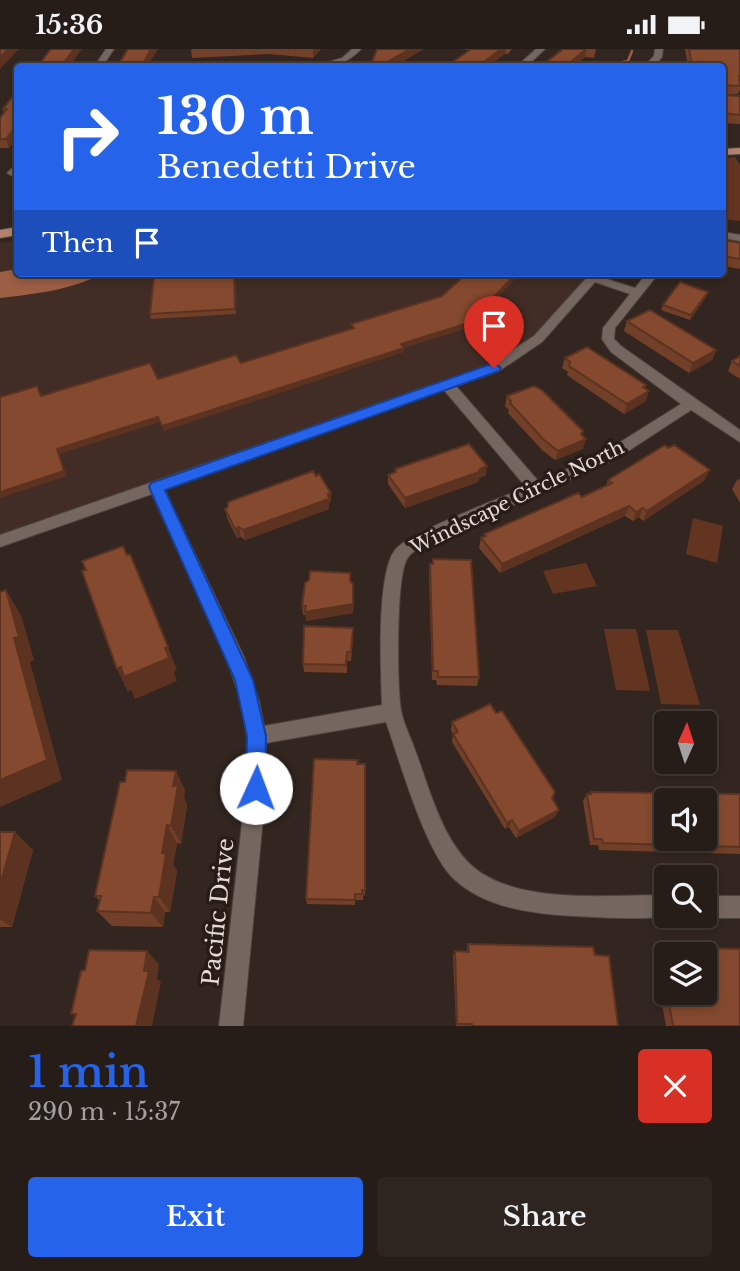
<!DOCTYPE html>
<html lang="en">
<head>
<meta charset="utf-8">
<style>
  :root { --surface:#261c18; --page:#2e2521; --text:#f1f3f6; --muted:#a4a1a2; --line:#423a37; --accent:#2563eb }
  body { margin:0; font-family:"Libre Baskerville",serif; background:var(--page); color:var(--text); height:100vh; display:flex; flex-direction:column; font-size:26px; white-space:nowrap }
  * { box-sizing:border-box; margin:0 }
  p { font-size:23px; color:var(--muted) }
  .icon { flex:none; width:38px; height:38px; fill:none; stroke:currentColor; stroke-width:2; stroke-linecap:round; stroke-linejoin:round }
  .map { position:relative; height:977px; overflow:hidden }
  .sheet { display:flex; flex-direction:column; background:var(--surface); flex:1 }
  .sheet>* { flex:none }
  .hud { position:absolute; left:14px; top:14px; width:712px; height:214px; border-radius:7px; box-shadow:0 4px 10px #0003,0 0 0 2px var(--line); background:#2563eb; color:#fff; overflow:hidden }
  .needle { width:46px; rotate:3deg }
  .controls { position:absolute; left:654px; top:662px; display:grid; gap:14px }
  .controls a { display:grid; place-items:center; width:63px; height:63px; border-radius:7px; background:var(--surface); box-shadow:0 4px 10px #0003,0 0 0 2px var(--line); font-size:35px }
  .pin { position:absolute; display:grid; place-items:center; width:60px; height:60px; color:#fff; margin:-72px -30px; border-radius:50% 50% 50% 0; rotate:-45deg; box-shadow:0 0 7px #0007 }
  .pin .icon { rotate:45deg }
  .me { position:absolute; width:77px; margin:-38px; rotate:2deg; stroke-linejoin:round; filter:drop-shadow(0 0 5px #0008) }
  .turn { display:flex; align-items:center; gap:24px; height:147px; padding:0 28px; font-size:32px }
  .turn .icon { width:91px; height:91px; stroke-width:2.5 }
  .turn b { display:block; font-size:49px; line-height:60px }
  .then { display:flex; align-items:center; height:66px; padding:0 28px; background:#0003; gap:14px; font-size:26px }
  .round { display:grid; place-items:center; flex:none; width:74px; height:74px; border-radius:7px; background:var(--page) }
  .headline { display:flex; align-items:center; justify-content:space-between; height:119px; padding:0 28px }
  h1 { font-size:42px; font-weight:600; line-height:52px; color:var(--accent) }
  .action { display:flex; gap:14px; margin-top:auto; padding:14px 28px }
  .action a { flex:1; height:80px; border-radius:7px; background:var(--accent); color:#fff; font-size:28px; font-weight:600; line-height:80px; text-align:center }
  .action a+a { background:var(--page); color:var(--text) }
  .status { display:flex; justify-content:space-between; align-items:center; height:49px; padding:0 35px; background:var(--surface); direction:ltr }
  .status svg { height:19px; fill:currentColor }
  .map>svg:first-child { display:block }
  .built { fill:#412d25 }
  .green { fill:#633520 }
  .water { fill:#9d5f44 }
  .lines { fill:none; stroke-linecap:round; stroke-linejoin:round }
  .stream { stroke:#9d5f44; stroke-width:2.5 }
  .minor-casing { stroke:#4f443f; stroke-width:2 }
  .primary-casing { stroke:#4f443f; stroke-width:2 }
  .minor { fill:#75665f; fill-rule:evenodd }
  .primary { fill:#b28470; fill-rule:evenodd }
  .wall { fill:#723f28 }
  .shaded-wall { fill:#5c3320 }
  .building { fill:#84492e; stroke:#5c3320; stroke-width:2; fill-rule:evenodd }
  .route { fill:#2563eb; stroke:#184099; stroke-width:2 }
  .labels { text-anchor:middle; stroke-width:7; stroke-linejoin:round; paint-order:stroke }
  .street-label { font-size:19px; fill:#e4dbd7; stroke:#291c17 }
  .near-street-label { font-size:23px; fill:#e4dbd7; stroke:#291c17 }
</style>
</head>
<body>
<div class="status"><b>15:36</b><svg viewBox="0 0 49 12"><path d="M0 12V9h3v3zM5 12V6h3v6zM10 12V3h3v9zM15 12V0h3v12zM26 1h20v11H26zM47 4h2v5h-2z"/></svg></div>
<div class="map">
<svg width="740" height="977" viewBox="0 0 740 977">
  <rect width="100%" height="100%" fill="#332620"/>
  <polygon class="built" points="17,191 18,224 595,224 535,292 504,313 0,493 0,194"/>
  <g class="green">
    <polygon points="735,108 740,116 740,172 723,170 723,109"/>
    <polygon points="693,469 723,477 717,514 686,505"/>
    <polygon points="586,514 597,537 553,545 543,522"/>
    <polygon points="604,580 636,580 650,642 616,641"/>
    <polygon points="646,581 678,581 700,656 661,655"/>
  </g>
  <path class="water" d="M17,220L18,224H103C73,241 34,245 0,249V223Z"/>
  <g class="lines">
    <polyline class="stream" points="597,18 628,12 632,2"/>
    <defs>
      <g id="minor">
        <polygon points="106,0 114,0 102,18 94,18"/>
        <path d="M352,0H361C347,15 333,18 312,18L342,9Z"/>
        <polygon points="536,0 545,0 526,18 516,18"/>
        <polygon points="655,0 663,0 662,8 653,18 644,18 654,7"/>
        <polygon points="239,16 260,18 235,18"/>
        <polygon points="18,114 18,130 7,124"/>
        <polygon points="723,183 740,186 740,192 723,189"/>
        <path d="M591,224H603L600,228L635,239L647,224H659L615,279L614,290L621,297L740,381V393L691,361L616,410L426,495C418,500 409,504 406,512C396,534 397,635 401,661C403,674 411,689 415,701C431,743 445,806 488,828C536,854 613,846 667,846V866H671C652,872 596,868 574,867C533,865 485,859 454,830C425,803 400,712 386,673L266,694V739L243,977H219L246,739L247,687L241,652L226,608L152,445L0,498V486L489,316L534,287ZM595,233L630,245L603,279L602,290L611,303L681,355L606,402L539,433L456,337L499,322L542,293ZM444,341L526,438C500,450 409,483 395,501C376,525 381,624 382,656L264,677L259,652L244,608L164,440Z"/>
        <polygon points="705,847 740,847 740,869 705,869 699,866 705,866"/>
      </g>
      <g id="primary">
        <polygon points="740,99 740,105 723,106 723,100"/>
        <polygon points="18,178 18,186 0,189 0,181"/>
      </g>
    </defs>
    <use href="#minor" class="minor-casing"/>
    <use href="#primary" class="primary-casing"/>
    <use href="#minor" class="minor"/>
    <use href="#primary" class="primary"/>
  </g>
  <g class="wall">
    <polygon points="192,0 321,0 313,9 269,5 192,9 191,1"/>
    <polygon points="459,0 512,0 508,5"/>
    <polygon points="563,0 596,0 594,9 585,8 573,18 540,18"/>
    <polygon points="685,0 740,0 740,41 738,45 724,46 740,47 740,75 723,74 723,18 688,17"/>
    <polygon points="18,41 9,99 0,99 0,69 4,64 3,60"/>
    <polygon points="723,191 740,194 740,220 723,217"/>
    <polygon points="235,224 236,265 151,270 150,265"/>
    <polygon points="708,243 706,248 690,271 661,261 663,256"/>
    <polygon points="627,272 716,301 712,311 689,324 624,282"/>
    <polygon points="740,307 740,330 728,322 732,312"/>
    <polygon points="565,309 645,339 646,352 624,365 567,326 568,323 562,319"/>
    <polygon points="507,347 583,382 581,386 583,400 555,411 542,401 508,364 509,361 505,357"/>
    <polygon points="395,420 486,426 479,429 478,433 405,459 388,435 388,426 395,423"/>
    <polygon points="316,427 331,444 331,453 329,454 329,460 245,491 241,488 237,489 227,469 225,460"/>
    <polygon points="740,430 740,454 732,440 737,431"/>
    <polygon points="608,431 705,431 643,472 639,468 633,472 625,467 500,524 479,499 481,489 484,488 484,485 582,448 606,437"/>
    <polygon points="433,510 479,628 477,637 437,636 436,631 432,631 429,525 430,515 432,515"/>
    <polygon points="350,532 354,544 353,564 306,572 306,566 303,566 302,557"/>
    <polygon points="353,588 351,612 347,612 347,624 304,623 303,615"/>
    <polygon points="452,673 552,750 555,768 516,789 509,778 505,780 452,693 453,685 451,681"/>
    <polygon points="357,715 365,715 365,847 363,846 363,851 355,851 355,856 307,855 306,850"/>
    <polygon points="185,741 184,749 187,756 181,795 177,794 173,816 177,822 170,863 165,863 163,878 112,877 97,862 100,852 95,847"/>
    <polygon points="591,743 740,745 740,805 599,801 598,796 590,796 583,752 587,745 589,745"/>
    <polygon points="0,783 33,801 12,878 0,878"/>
    <polygon points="468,895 595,906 618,977 456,977 453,907 455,902 467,902"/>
    <polygon points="673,898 740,900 740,977 666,977 654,910 660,906 667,906 667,943 705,943 705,905 667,905 667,903"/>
  </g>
  <g class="shaded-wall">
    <polygon points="8,0 19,0 0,20 0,8"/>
    <polygon points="74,0 82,0 69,18 61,18"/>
    <polygon points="151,0 158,0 147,18 141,18"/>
    <polygon points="313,0 321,0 313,9"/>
    <polygon points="410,0 424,0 394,18 382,18 382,16"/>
    <polygon points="501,0 506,0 505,5 488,18 477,18"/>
    <polygon points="586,0 585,8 573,18 565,18"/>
    <polygon points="18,75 18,88 9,99 6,90"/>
    <polygon points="517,224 521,224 468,279 404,299 404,303 164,382 162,377 401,295"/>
    <polygon points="708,243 706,248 690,271 691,266"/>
    <polygon points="716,301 712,311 689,324 693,314"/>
    <polygon points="646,336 642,346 649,342 646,352 624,365 627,355"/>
    <polygon points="158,368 160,373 59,405 67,427 0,449 0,443 57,400"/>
    <polygon points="583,382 579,393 586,390 583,400 555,411 558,402 581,385"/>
    <polygon points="487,417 486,426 479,429 478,433 405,459 405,449"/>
    <polygon points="710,421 705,431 643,472 647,462"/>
    <polygon points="331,444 331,453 329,454 329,460 245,491 243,481"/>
    <polygon points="629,457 625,467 500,524 502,515"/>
    <polygon points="643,459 639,468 633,472 636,463"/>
    <polygon points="239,478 241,488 237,489 235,480"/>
    <polygon points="353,535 353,564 306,572 305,563"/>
    <polygon points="6,541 21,566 34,611 30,613 62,731 0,758 0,731 14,589"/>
    <polygon points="168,598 177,621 174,623 177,632 135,650 131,641 128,643 117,620"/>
    <polygon points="176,722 185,741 184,749 187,756 181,795 171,777 173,737"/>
    <polygon points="559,761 555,768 516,789 519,782"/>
    <polygon points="512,771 509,778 505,780 507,774"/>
    <polygon points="167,776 177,794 173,816 177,822 170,863 159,848 162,804"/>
    <polygon points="15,783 33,801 12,878 0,870 0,836"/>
    <polygon points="154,848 165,863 163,878 151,864"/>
    <polygon points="147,902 159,915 157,930 161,933 152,977 136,977"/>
  </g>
  <g class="building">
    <polygon points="0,0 8,0 0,8"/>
    <polygon points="51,0 74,0 61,18 37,18"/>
    <polygon points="128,0 151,0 141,18 117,18"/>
    <polygon points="377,0 410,0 382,16 383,18 337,18 372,13"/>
    <polygon points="471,0 501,0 477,18 446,18"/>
    <polygon points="563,0 586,0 565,18 540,18"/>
    <polygon points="689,0 740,0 740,27 739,27 740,37 724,36 724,46 740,47 740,66 723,64 723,18 670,18 670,16 692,17"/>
    <polygon points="18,41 18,75 6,90 0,90 0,69 7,60 3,60"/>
    <polygon points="723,191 740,194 740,210 723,207"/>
    <polygon points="198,224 234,224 235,260 150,265 154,227"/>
    <polygon points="467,224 517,224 468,274 401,295 404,299 162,377 158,368 57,400 64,422 0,443 0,348 37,337 41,347 150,314 158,330 236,306 241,314 354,279 351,275 442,247"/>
    <polygon points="680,233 708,243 691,266 663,256"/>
    <polygon points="650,261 716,301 693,314 627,272"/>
    <polygon points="587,298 646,336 643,338 649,342 627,355 569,317 570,313 565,309"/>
    <polygon points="740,307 740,317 732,312"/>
    <polygon points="534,337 543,342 583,382 581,385 586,390 558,402 544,391 510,354 511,352 507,347"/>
    <polygon points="469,395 487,417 480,420 479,423 405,449 388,426 396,423 395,420"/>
    <polygon points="665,396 668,399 674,396 710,421 647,462 643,459 636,463 629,457 502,515 481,489 486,487 484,485 578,444 582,448 612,434 608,431"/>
    <polygon points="313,422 316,427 319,425 331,444 328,445 329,450 243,481 239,478 235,480 225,460 228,458 228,453"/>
    <polygon points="123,497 127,506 130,505 152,558 168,598 165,599 169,609 124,628 121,618 117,620 82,522 86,521 82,512"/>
    <polygon points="433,510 471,511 479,628 438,628 438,622 433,622 430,515 433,515"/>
    <polygon points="310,522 350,524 350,532 353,535 353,555 305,563 306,557 302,557 305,534 309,531"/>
    <polygon points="6,541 19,588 14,589 47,711 0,731 0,543"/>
    <polygon points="304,577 353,579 351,603 347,603 346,616 303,615"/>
    <polygon points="490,655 496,664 502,662 555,743 552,749 559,761 519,782 512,771 507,774 453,685 458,683 452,673"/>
    <polygon points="314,710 358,711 357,715 365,715 365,841 362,841 363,845 355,845 355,851 306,850"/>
    <polygon points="127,721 176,722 173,737 178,736 171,777 167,776 162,804 166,805 159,848 154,848 151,864 97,862 101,847 95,847 120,733 125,733"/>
    <path d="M591,743L740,745V798L603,794L602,790H594L587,745H591ZM667,751H705V789H667Z"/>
    <polygon points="0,783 15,783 0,836"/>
    <polygon points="468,895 593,898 595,906 609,907 618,977 472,977 472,975 457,975 455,902 469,903"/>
    <polygon points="673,898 740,900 740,977 673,977 667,943 705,943 705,905 674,905"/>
    <polygon points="89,901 147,902 144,922 149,922 136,977 72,977 76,965 71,965 81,922 85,921"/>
    <polygon points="660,906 667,906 667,941"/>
  </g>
  <polygon class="route" points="494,314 501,319 499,322 165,441 253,631 266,687 265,739 263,746 256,749 248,746 246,739 247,687 235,631 149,438 151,434"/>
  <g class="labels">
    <g class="street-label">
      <text transform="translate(517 448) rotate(-26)" y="7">Windscape Circle North</text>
    </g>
    <g class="near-street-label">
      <text transform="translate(218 863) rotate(-84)" y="8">Pacific Drive</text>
    </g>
  </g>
</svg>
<div class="controls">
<a><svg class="needle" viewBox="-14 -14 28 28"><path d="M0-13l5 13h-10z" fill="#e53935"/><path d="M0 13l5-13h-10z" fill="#a4a1a2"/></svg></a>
<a><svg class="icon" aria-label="sound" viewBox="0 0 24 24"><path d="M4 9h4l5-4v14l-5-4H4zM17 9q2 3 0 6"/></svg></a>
<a><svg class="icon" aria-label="search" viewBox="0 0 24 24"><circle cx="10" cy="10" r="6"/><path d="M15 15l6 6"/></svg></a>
<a><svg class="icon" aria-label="layers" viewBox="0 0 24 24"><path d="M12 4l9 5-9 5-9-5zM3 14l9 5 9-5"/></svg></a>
</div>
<div class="pin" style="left:494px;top:319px;background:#d93025"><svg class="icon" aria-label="arrive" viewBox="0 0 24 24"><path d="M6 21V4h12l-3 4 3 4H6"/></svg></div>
<svg class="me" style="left:256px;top:739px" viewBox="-20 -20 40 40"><circle r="19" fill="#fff"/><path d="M0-13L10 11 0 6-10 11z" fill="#2563eb"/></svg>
<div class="hud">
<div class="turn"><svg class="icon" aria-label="right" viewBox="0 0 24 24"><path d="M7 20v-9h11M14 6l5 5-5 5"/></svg><div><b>130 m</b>Benedetti Drive</div></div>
<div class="then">Then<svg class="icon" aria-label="arrive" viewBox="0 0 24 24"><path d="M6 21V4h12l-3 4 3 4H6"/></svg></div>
</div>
</div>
<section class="sheet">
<div class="headline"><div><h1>1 min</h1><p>290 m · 15:37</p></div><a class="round" style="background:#d93025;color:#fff"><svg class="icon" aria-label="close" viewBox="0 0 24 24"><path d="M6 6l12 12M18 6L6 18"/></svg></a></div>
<div class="action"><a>Exit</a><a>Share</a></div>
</section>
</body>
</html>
